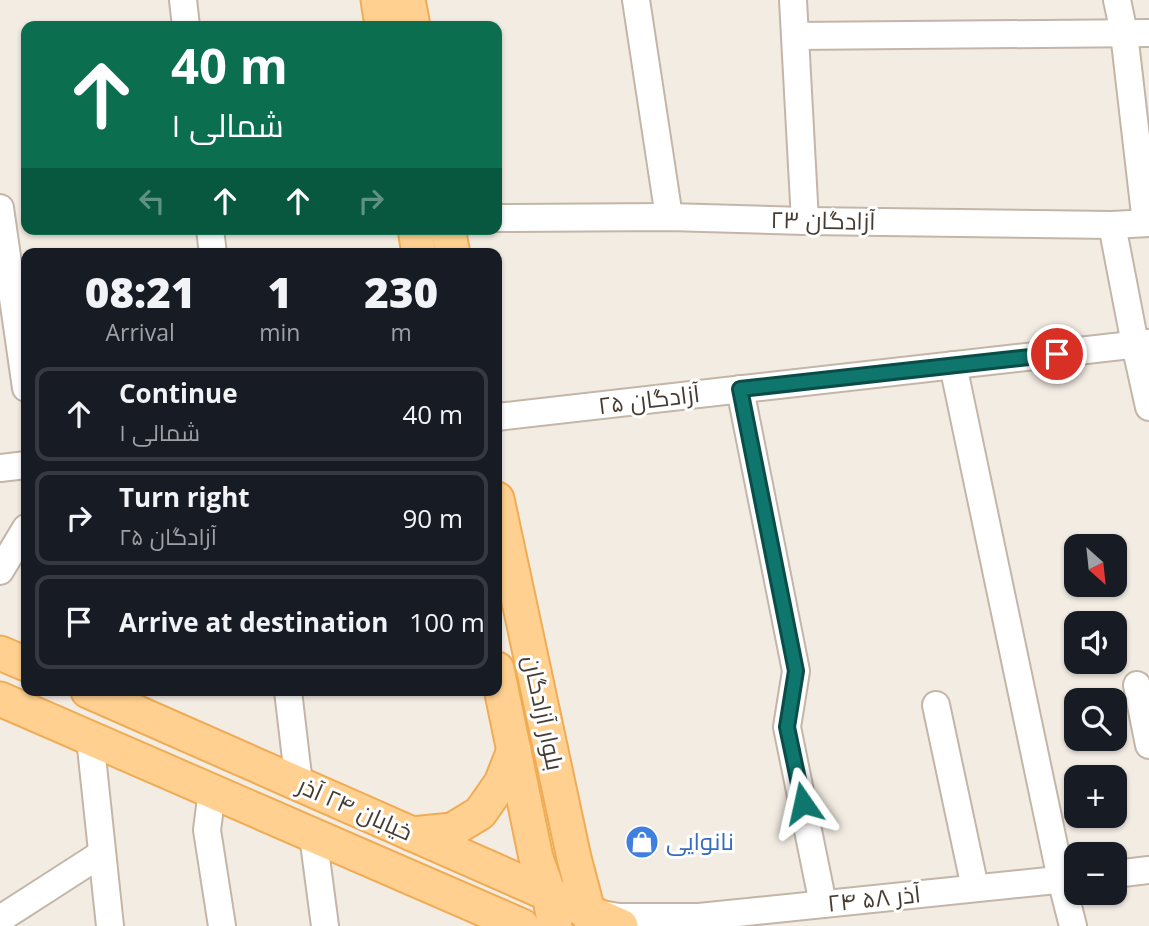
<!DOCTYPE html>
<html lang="en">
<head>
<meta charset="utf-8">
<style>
  :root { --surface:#171b24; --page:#20242c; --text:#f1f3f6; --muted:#9ea1a6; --line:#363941 }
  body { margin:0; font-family:"Open Sans",Cairo,sans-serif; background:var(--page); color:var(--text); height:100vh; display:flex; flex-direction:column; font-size:26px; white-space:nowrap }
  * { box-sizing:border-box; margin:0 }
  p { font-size:23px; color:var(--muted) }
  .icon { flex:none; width:38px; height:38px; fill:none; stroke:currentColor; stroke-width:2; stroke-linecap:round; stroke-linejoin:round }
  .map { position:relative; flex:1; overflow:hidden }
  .panel { position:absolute; left:21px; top:248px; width:481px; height:448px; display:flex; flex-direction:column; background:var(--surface); border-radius:14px; box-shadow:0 2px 5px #0004 }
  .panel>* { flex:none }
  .guide { position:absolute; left:21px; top:21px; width:481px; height:214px; border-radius:14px; box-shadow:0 2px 5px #0004; background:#0b6e4f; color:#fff; overflow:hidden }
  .needle { width:46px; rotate:153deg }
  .buttons { position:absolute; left:1064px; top:534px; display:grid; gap:14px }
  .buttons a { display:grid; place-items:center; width:63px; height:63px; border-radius:14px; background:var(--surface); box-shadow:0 2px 5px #0004; font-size:35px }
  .pin { position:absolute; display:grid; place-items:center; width:60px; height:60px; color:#fff; margin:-30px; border:4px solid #fff; border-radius:50%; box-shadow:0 2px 7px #0007 }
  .me { position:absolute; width:77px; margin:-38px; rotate:349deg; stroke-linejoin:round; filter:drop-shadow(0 0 5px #0008) }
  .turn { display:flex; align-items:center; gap:24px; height:147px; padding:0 35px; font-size:32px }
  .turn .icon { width:91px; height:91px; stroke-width:2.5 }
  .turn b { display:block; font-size:49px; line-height:60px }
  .lanes { display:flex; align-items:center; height:66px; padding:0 35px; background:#0003; justify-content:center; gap:35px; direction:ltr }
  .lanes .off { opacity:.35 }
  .eta { display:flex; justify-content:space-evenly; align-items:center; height:119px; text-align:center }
  .eta b { font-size:42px; font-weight:800; line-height:49px }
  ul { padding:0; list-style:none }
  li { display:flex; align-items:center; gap:21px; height:94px; margin:0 14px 10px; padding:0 21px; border:4px solid var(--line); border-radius:14px }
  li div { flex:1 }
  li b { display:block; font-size:26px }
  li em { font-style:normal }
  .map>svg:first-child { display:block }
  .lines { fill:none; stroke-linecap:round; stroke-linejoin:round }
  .minor-casing { stroke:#c3b5a8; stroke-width:30 }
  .major-casing { stroke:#f0ac55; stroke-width:37 }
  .minor { stroke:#fff; stroke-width:26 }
  .major { stroke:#ffd090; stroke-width:33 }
  .route-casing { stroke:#0a4d48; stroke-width:18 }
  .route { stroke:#0f766e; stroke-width:12 }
  .labels { text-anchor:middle; stroke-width:6; stroke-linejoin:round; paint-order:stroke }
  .street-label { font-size:24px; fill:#463c33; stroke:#fff }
  .shop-label { font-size:24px; fill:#366cbe; stroke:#fff; text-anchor:start }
</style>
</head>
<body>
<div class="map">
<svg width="1149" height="926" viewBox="0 0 1149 926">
  <rect width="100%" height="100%" fill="#f3ece3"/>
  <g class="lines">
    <defs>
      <g id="minor">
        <polyline points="183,0 186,26"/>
        <polyline points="636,0 669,217"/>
        <polyline points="793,0 805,221"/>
        <polyline points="1117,0 1124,33 1146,223"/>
        <polyline points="795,36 1149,33"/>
        <polyline points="0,208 26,388"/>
        <polyline points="497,218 669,217 805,221 1112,225 1149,223"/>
        <polyline points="1112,225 1135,344 1149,407"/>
        <polyline points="210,229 213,254"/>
        <polyline points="953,365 1061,879 1073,926"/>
        <polyline points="740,389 796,671 787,727 823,904"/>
        <polyline points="497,417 1149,343"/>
        <polyline points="0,468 26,465"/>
        <polyline points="0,571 26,528"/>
        <polyline points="1137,685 1149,745"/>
        <polyline points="288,691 299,784"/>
        <polyline points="936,705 975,888"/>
        <polyline points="90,738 110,926"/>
        <polyline points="212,791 207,830 222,926"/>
        <polyline points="313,835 325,926"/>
        <polyline points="1115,874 1149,870"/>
        <polyline points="601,914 619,917 699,917 1076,878"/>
        <polyline points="0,919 101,854"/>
      </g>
      <g id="major">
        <polyline points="378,0 382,26"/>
        <polyline points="408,0 413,26"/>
        <polyline points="415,229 419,254"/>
        <polyline points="448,229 453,254"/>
        <polyline points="497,499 574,858 592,926"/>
        <polyline points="0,653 26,664"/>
        <polyline points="497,669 536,858 549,894 555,926"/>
        <polyline points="88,691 621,926"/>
        <polyline points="0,699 522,926"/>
        <polyline points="412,834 452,830 480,813 501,783 514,750"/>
      </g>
    </defs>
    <use href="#minor" class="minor-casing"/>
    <use href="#major" class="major-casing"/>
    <use href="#minor" class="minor"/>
    <use href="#major" class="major"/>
  </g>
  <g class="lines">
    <defs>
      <polyline id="route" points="803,803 787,727 796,671 740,389 1057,354"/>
    </defs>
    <use href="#route" class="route-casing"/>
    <use href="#route" class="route"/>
  </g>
  <defs>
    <symbol id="shop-disc" viewBox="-11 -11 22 22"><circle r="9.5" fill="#3f7fe0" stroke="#fff"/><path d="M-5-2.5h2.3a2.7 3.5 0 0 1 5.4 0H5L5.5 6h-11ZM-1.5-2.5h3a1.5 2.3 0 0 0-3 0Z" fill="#fff"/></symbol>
  </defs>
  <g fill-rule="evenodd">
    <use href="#shop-disc" x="623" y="823" width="38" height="38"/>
  </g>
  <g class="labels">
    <g class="street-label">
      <text transform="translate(823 221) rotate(1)" y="8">آزادگان ۲۳</text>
      <text transform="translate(649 400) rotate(-7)" y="8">آزادگان ۲۵</text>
      <text transform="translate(543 713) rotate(78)" y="8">بلوار آزادگان</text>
      <text transform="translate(355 809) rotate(24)" y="8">خیابان ۲۴ آذر</text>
      <text transform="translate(874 899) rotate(-6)" y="8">۲۴ آذر ۵۸</text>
    </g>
    <g class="shop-label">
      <text x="666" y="850">نانوایی</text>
    </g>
  </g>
</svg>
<div class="buttons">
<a><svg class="needle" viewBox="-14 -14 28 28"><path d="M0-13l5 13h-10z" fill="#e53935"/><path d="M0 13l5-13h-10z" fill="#9ea1a6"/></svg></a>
<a><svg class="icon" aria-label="sound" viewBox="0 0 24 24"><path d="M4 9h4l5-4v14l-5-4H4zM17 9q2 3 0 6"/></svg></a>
<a><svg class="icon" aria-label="search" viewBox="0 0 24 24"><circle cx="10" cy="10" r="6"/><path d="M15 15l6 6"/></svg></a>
<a>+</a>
<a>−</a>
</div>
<div class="pin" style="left:1057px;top:354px;background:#d93025"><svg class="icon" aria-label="arrive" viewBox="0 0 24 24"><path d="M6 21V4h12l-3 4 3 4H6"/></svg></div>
<svg class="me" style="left:803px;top:803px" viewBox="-20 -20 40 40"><path d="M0-17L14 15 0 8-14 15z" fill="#0f766e" stroke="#fff" stroke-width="4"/></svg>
<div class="guide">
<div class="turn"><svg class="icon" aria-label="ahead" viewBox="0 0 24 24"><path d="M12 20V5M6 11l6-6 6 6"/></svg><div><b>40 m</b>۱ شمالی</div></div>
<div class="lanes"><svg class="icon off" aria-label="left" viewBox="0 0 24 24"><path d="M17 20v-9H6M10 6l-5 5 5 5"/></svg><svg class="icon" aria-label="ahead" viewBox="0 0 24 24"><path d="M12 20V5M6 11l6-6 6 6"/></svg><svg class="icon" aria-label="ahead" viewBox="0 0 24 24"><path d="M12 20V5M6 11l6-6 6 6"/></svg><svg class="icon off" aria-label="right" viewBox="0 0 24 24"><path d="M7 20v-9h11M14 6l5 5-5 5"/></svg></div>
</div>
<section class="panel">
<div class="eta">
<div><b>08:21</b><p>Arrival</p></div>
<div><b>1</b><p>min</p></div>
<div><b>230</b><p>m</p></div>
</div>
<ul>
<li><svg class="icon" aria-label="ahead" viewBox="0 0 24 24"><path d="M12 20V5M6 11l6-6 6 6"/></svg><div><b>Continue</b><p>۱ شمالی</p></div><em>40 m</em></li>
<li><svg class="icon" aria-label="right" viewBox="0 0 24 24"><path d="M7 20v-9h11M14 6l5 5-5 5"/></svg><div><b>Turn right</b><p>آزادگان ۲۵</p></div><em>90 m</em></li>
<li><svg class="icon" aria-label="arrive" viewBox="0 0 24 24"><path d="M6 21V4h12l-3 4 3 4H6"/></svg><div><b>Arrive at destination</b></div><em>100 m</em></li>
</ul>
</section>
</div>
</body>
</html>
